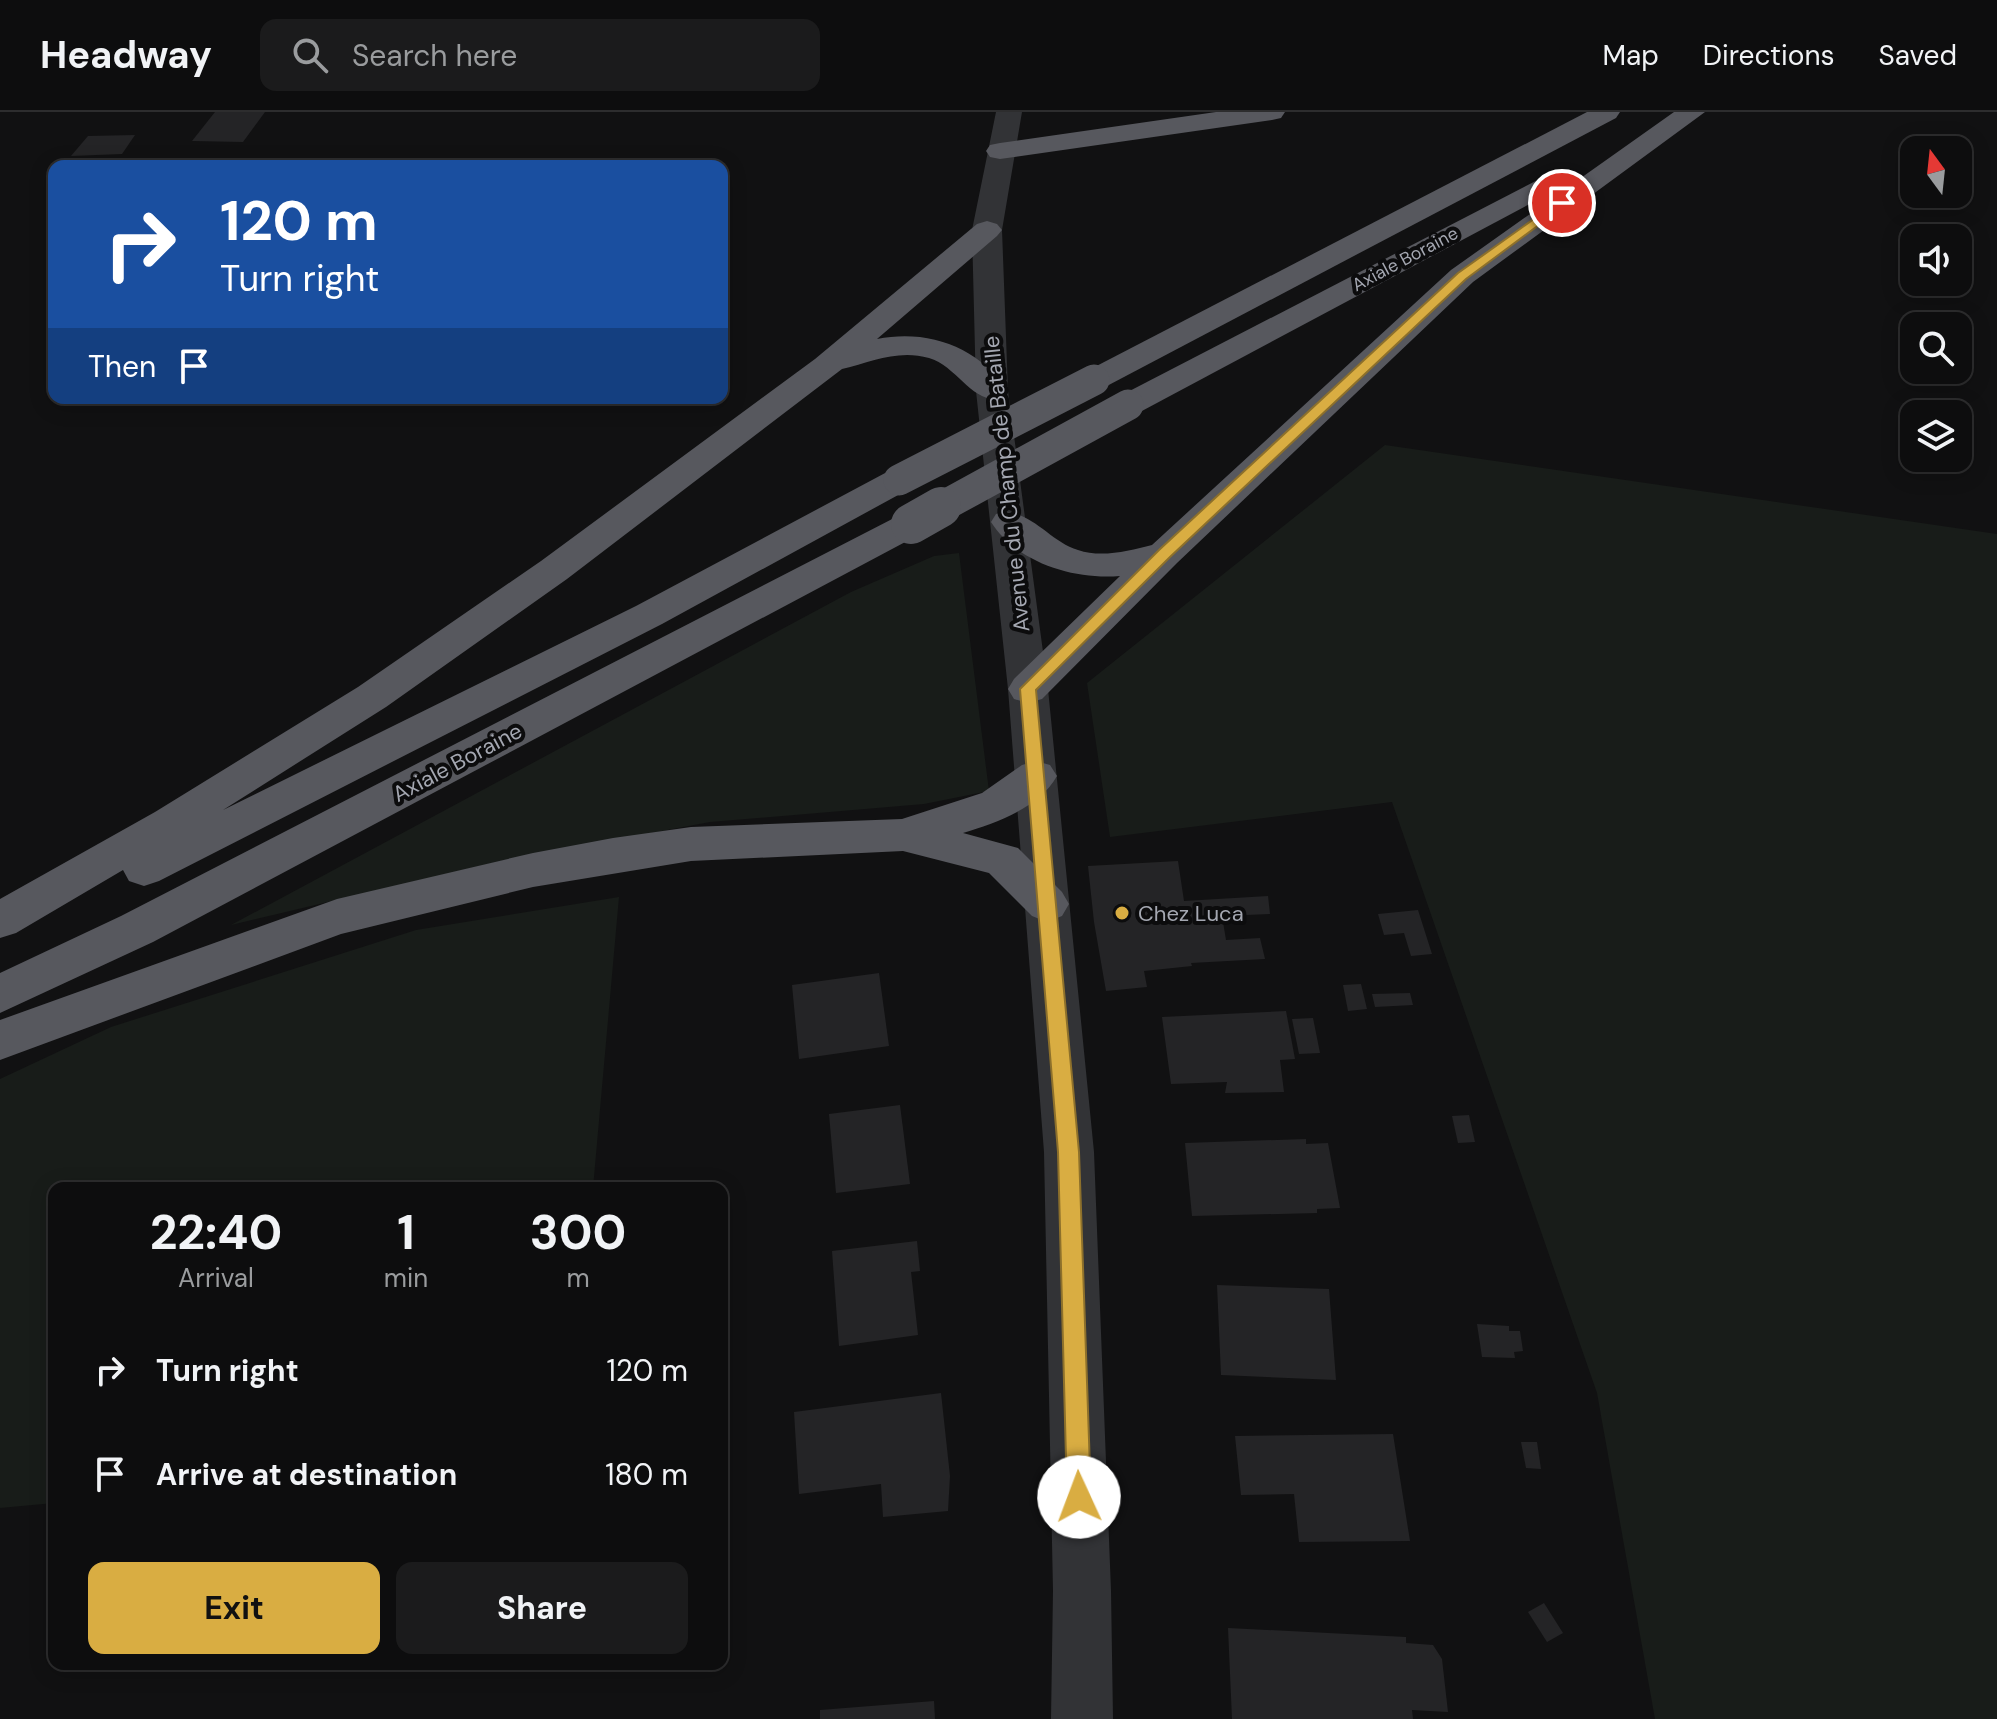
<!DOCTYPE html>
<html lang="en">
<head>
<meta charset="utf-8">
<style>
  :root { --surface:#0d0d0e; --page:#1b1b1c; --text:#f1f3f6; --muted:#9a9c9e; --line:#2d2d2e; --accent:#d9ad42 }
  body { margin:0; font-family:"DM Sans",sans-serif; background:var(--page); color:var(--text); height:100vh; display:flex; flex-direction:column; font-size:30px; white-space:nowrap }
  * { box-sizing:border-box; margin:0 }
  p { font-size:26px; color:var(--muted) }
  .icon { flex:none; width:44px; height:44px; fill:none; stroke:currentColor; stroke-width:2; stroke-linecap:round; stroke-linejoin:round }
  .map { position:relative; flex:1; overflow:hidden }
  .panel { position:absolute; left:48px; top:1070px; width:680px; height:488px; display:flex; flex-direction:column; background:var(--surface); border-radius:16px; box-shadow:0 4px 20px #0003,0 0 0 2px var(--line) }
  .panel>* { flex:none }
  .top-card { position:absolute; left:48px; top:48px; width:680px; height:244px; border-radius:16px; box-shadow:0 4px 20px #0003,0 0 0 2px var(--line); background:#1a4fa0; color:#fff; overflow:hidden }
  .needle { width:52px; rotate:345deg }
  .fabs { position:absolute; left:1900px; top:24px; display:grid; gap:16px }
  .fabs a { display:grid; place-items:center; width:72px; height:72px; border-radius:16px; background:var(--surface); box-shadow:0 4px 20px #0003,0 0 0 2px var(--line); font-size:40px }
  .pin { position:absolute; display:grid; place-items:center; width:68px; height:68px; color:#fff; margin:-34px; border:4px solid #fff; border-radius:50%; box-shadow:0 2px 8px #0007 }
  .me { position:absolute; width:88px; margin:-44px; rotate:358deg; stroke-linejoin:round; filter:drop-shadow(0 0 6px #0008) }
  .turn { display:flex; align-items:center; gap:28px; height:168px; padding:0 40px; font-size:36px }
  .turn .icon { width:104px; height:104px; stroke-width:2.5 }
  .turn b { display:block; font-size:56px; line-height:68px }
  .then { display:flex; align-items:center; height:76px; padding:0 40px; background:#0003; gap:16px; font-size:30px }
  .eta { display:flex; justify-content:space-evenly; align-items:center; height:136px; text-align:center }
  .eta b { font-size:48px; font-weight:700; line-height:56px }
  .action { display:flex; gap:16px; margin-top:auto; padding:16px 40px }
  .action a { flex:1; height:92px; border-radius:16px; background:var(--accent); color:#111; font-size:32px; font-weight:700; line-height:92px; text-align:center }
  .action a+a { background:var(--page); color:var(--text) }
  ul { padding:0; list-style:none }
  li { display:flex; align-items:center; gap:24px; height:104px; padding:0 40px }
  li div { flex:1 }
  li b { display:block; font-size:30px }
  li em { font-style:normal }
  header { display:flex; align-items:center; gap:48px; box-sizing:border-box; height:112px; padding:0 40px; background:var(--surface); border-bottom:2px solid var(--line) }
  header strong { font-size:38px }
  nav { display:flex; gap:44px; margin-inline-start:auto; font-size:28px }
  .search { width:560px; height:72px; background:var(--page); display:flex; align-items:center; gap:20px; box-sizing:border-box; padding:0 28px; border-radius:16px; color:var(--muted); font-size:30px }
  .map>svg:first-child { display:block }
  .green { fill:#181c19 }
  .building { fill:#242426 }
  .lines { fill:none; stroke-linecap:round; stroke-linejoin:round }
  .tertiary { fill:#323336; fill-rule:evenodd }
  .trunk { fill:#57585e; fill-rule:evenodd }
  .trunk-bridge-far1 { stroke:#57585e; stroke-width:31 }
  .trunk-bridge { stroke:#57585e; stroke-width:40 }
  .route { fill:#d9ad42; stroke:#8d702b; stroke-width:2 }
  .poi-dot { fill:#d9ad42; stroke:#0c0c0d; stroke-width:3 }
  .labels { text-anchor:middle; stroke-width:8; stroke-linejoin:round; paint-order:stroke }
  .far-street-label { font-size:18px; fill:#a4a7b1; stroke:#0c0c0d }
  .street-label { font-size:22px; fill:#a4a7b1; stroke:#0c0c0d }
  .poi-label { font-size:22px; fill:#a4a7b1; stroke:#0c0c0d; text-anchor:start }
</style>
</head>
<body>
<header>
<strong>Headway</strong>
<div class="search"><svg class="icon" aria-label="search" viewBox="0 0 24 24"><circle cx="10" cy="10" r="6"/><path d="M15 15l6 6"/></svg>Search here</div>
<nav><a>Map</a><a>Directions</a><a>Saved</a></nav>
</header>
<div class="map">
<svg width="1997" height="1607" viewBox="0 0 1997 1607">
  <rect width="100%" height="100%" fill="#111112"/>
  <g class="green">
    <polygon points="1385,333 1997,422 1997,1607 1655,1607 1597,1281 1392,690 1110,725 1087,571"/>
    <polygon points="959,441 989,679 924,692 710,710 501,749 231,813 851,480 934,444"/>
    <polygon points="619,785 593,1076 54,1076 54,1391 0,1396 0,967 111,915 416,818"/>
  </g>
  <g class="building">
    <polygon points="215,0 265,0 243,30 192,29"/>
    <polygon points="135,23 122,42 71,44 88,24"/>
    <polygon points="1178,749 1184,789 1268,784 1270,802 1222,804 1226,828 1260,826 1265,847 1191,851 1192,854 1144,859 1147,875 1106,879 1094,810 1088,754"/>
    <polygon points="1418,798 1432,842 1411,844 1404,821 1384,823 1378,802"/>
    <polygon points="879,861 889,934 799,947 792,873"/>
    <polygon points="1361,872 1367,897 1348,899 1343,873"/>
    <polygon points="1410,881 1413,893 1375,895 1372,882"/>
    <polygon points="1286,899 1295,947 1280,948 1284,980 1225,981 1227,970 1171,972 1162,905"/>
    <polygon points="1313,906 1320,941 1299,942 1292,907"/>
    <polygon points="900,993 910,1072 836,1081 829,1002"/>
    <polygon points="1469,1003 1475,1030 1458,1031 1452,1004"/>
    <polygon points="1306,1027 1306,1032 1328,1031 1340,1096 1317,1097 1317,1101 1192,1104 1185,1031"/>
    <polygon points="917,1129 920,1159 911,1160 918,1223 839,1234 832,1139"/>
    <polygon points="1217,1173 1329,1177 1336,1268 1221,1263"/>
    <polygon points="1477,1212 1509,1214 1509,1219 1520,1219 1523,1239 1514,1240 1515,1246 1482,1245"/>
    <polygon points="941,1281 950,1364 948,1399 883,1405 881,1372 799,1382 794,1300"/>
    <polygon points="1393,1322 1410,1429 1299,1430 1294,1382 1241,1383 1235,1324"/>
    <polygon points="1521,1330 1537,1330 1541,1357 1526,1356"/>
    <polygon points="1544,1491 1563,1521 1547,1530 1528,1500"/>
    <polygon points="1228,1516 1406,1525 1406,1531 1433,1533 1442,1547 1448,1600 1412,1598 1413,1607 1232,1607"/>
    <polygon points="934,1589 935,1607 820,1607 820,1598"/>
  </g>
  <g class="lines">
    <polygon class="tertiary" points="996,0 1022,0 1002,118 1008,279 1048,577 1094,1040 1111,1479 1113,1607 1051,1607 1053,1479 1044,1040 1008,577 976,279 972,118"/>
    <g class="trunk">
      <polygon points="1216,0 1285,0 1281,6 1272,8 1000,47 990,45 986,39 990,33 1000,31"/>
      <polygon points="1587,0 1620,0 1616,6 1105,275 1094,278 1083,275 1078,268 1083,261"/>
      <path d="M1674,0H1705L1473,170L1177,451L1042,587L1028,591L1014,587L1008,577L1014,567L1120,464C1074,468 1017,451 991,410L996,402C1028,393 1048,429 1078,438C1101,446 1129,439 1152,433L1451,158Z"/>
      <polygon points="1557,58 1567,60 1571,66 1567,72 1140,300 1128,303 1116,300 1111,293 1116,286"/>
      <path d="M987,109L997,112L1002,118L997,124L877,227C929,217 978,235 1008,279L1004,286C972,294 959,255 929,246C898,237 871,250 842,257L567,467L386,595L223,698L636,494L887,360L899,357L911,360L916,368L911,376L662,512L159,769L144,774L129,769L123,758L16,821L0,826V787L155,700L358,575L541,449L815,247L977,112Z"/>
      <polygon points="911,400 924,404 929,412 924,420 153,830 0,901 0,861 121,804 898,404"/>
      <path d="M1036,649L1050,653L1057,664C1039,696 996,711 963,721L1018,736L1062,780L1069,792L1062,804L1047,810L1032,804L989,761L903,739L691,749L533,775L341,822L0,948V908L337,787L533,741L613,726L691,715L902,707L982,681L1022,653Z"/>
    </g>
    <g class="trunk-bridge-far1">
      <polyline points="899,368 1094,268"/>
      <polyline points="938,397 1128,293"/>
    </g>
    <polyline class="trunk-bridge" points="911,412 941,395"/>
  </g>
  <polygon class="route" points="1562,87 1566,88 1566,93 1466,167 1170,445 1036,578 1079,1040 1091,1385 1087,1393 1079,1397 1071,1393 1067,1385 1058,1040 1020,577 1159,438 1458,161"/>
  <circle class="poi-dot" cx="1122" cy="801" r="8"/>
  <g class="labels">
    <g class="far-street-label">
      <text transform="translate(1405 147) rotate(-28)" y="6">Axiale Boraine</text>
    </g>
    <g class="street-label">
      <text transform="translate(1006 372) rotate(-96)" y="8">Avenue du Champ de Bataille</text>
      <text transform="translate(457 650) rotate(-28)" y="8">Axiale Boraine</text>
    </g>
    <g class="poi-label">
      <text x="1138" y="809">Chez Luca</text>
    </g>
  </g>
</svg>
<div class="fabs">
<a><svg class="needle" viewBox="-14 -14 28 28"><path d="M0-13l5 13h-10z" fill="#e53935"/><path d="M0 13l5-13h-10z" fill="#9a9c9e"/></svg></a>
<a><svg class="icon" aria-label="sound" viewBox="0 0 24 24"><path d="M4 9h4l5-4v14l-5-4H4zM17 9q2 3 0 6"/></svg></a>
<a><svg class="icon" aria-label="search" viewBox="0 0 24 24"><circle cx="10" cy="10" r="6"/><path d="M15 15l6 6"/></svg></a>
<a><svg class="icon" aria-label="layers" viewBox="0 0 24 24"><path d="M12 4l9 5-9 5-9-5zM3 14l9 5 9-5"/></svg></a>
</div>
<div class="pin" style="left:1562px;top:91px;background:#d93025"><svg class="icon" aria-label="arrive" viewBox="0 0 24 24"><path d="M6 21V4h12l-3 4 3 4H6"/></svg></div>
<svg class="me" style="left:1079px;top:1385px" viewBox="-20 -20 40 40"><circle r="19" fill="#fff"/><path d="M0-13L10 11 0 6-10 11z" fill="#d9ad42"/></svg>
<div class="top-card">
<div class="turn"><svg class="icon" aria-label="right" viewBox="0 0 24 24"><path d="M7 20v-9h11M14 6l5 5-5 5"/></svg><div><b>120 m</b>Turn right</div></div>
<div class="then">Then<svg class="icon" aria-label="arrive" viewBox="0 0 24 24"><path d="M6 21V4h12l-3 4 3 4H6"/></svg></div>
</div>
<section class="panel">
<div class="eta">
<div><b>22:40</b><p>Arrival</p></div>
<div><b>1</b><p>min</p></div>
<div><b>300</b><p>m</p></div>
</div>
<ul>
<li><svg class="icon" aria-label="right" viewBox="0 0 24 24"><path d="M7 20v-9h11M14 6l5 5-5 5"/></svg><div><b>Turn right</b></div><em>120 m</em></li>
<li><svg class="icon" aria-label="arrive" viewBox="0 0 24 24"><path d="M6 21V4h12l-3 4 3 4H6"/></svg><div><b>Arrive at destination</b></div><em>180 m</em></li>
</ul>
<div class="action"><a>Exit</a><a>Share</a></div>
</section>
</div>
</body>
</html>
